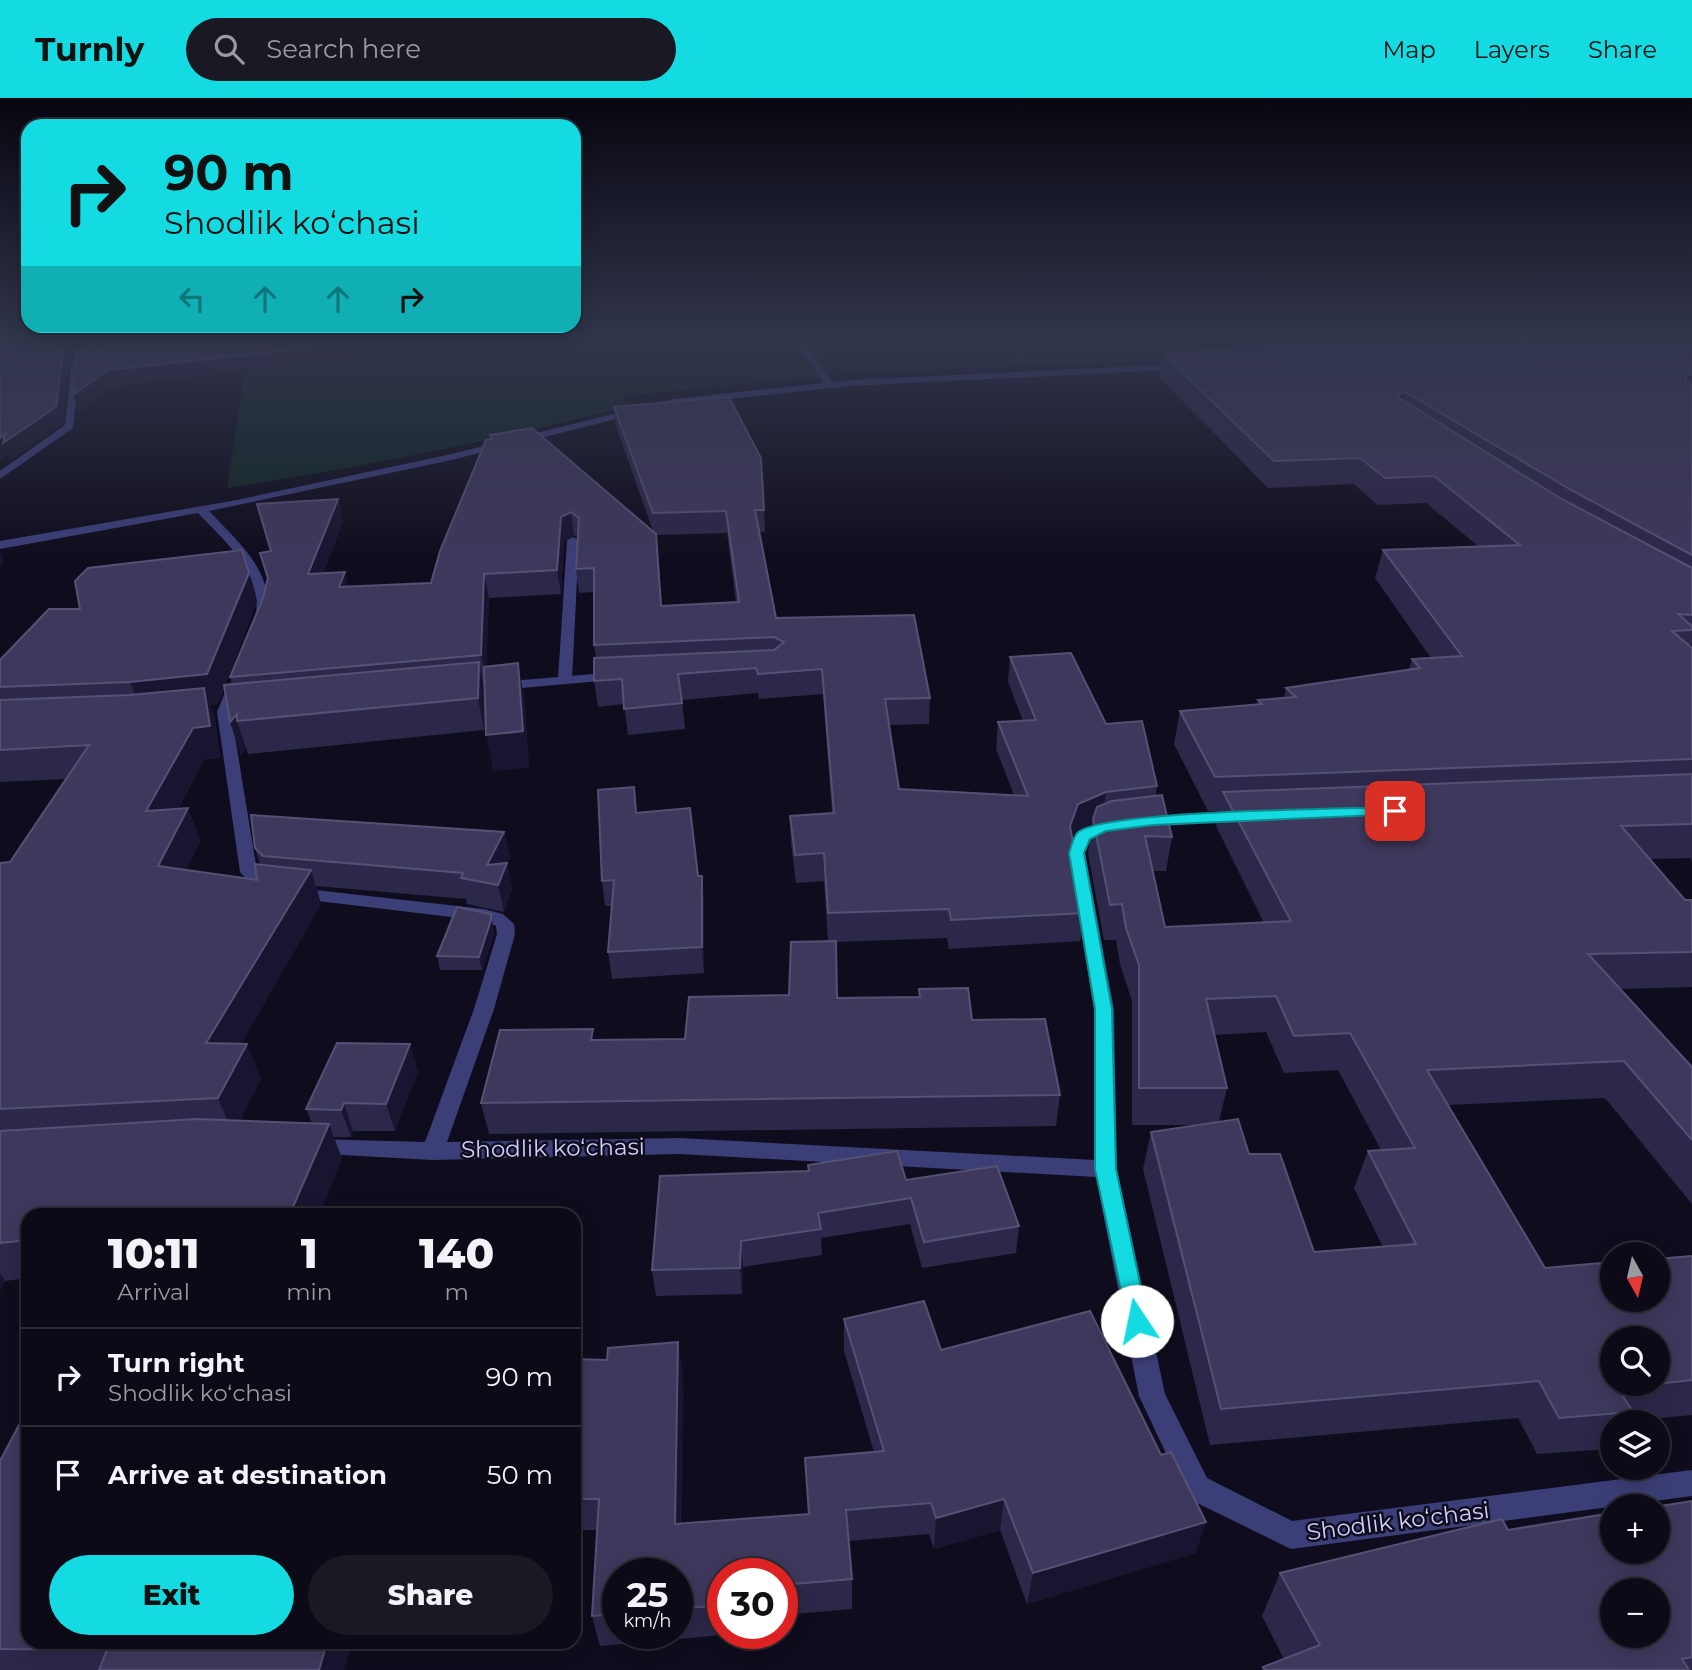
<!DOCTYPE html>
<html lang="en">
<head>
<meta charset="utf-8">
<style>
  :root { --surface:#0b0a16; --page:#191823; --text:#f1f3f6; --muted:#9a9aa1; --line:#2b2b35; --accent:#13dbe1 }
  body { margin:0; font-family:Montserrat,sans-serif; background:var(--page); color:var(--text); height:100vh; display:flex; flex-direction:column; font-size:26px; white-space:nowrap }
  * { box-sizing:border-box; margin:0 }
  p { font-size:23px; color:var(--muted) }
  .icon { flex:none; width:38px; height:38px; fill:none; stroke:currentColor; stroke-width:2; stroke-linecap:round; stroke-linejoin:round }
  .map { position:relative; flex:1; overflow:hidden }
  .drawer { position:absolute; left:21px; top:1110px; width:560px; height:441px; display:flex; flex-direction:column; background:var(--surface); border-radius:21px; box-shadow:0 4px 18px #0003,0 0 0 2px var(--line) }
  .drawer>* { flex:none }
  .banner { position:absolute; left:21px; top:21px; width:560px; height:214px; border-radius:21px; box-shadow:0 4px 18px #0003,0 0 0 2px var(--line); background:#13dbe1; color:#111; overflow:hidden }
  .needle { width:46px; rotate:172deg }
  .buttons { position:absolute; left:1600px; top:1144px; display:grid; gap:14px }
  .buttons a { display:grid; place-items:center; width:70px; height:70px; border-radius:50%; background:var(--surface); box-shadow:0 4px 18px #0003,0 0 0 2px var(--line); font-size:35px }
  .speed { position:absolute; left:602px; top:1460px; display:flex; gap:14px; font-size:35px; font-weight:700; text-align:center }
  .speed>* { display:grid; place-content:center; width:91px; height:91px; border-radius:50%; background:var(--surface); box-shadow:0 4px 18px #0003,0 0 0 2px var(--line); line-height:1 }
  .speed small { font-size:18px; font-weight:400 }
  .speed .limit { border:10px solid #d22; background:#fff; color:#111 }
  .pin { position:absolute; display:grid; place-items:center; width:60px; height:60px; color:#fff; margin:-30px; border-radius:14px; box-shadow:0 4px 10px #0006 }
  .me { position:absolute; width:77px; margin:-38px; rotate:349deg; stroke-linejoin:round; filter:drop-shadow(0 0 5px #0008) }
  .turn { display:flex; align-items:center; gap:24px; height:147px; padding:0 28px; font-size:32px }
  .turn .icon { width:91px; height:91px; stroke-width:2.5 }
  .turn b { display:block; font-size:49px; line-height:60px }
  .lanes { display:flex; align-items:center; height:66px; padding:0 28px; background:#0003; justify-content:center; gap:35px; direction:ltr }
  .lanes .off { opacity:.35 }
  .eta { display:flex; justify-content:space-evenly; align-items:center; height:119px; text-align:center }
  .eta b { font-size:42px; font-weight:800; line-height:49px }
  .primary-button { display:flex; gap:14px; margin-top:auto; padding:14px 28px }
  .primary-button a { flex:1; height:80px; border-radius:42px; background:var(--accent); color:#111; font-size:28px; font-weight:800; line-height:80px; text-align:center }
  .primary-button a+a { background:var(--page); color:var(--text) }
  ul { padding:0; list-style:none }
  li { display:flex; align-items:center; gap:21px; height:98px; padding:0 28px; border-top:2px solid var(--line) }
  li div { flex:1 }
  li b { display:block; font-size:26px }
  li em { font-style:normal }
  header { display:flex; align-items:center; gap:42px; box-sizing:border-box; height:98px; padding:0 35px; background:var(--accent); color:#111 }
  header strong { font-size:33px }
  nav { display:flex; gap:38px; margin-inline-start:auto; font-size:24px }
  .search { width:490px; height:63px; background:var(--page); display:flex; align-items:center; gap:18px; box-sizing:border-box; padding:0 24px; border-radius:38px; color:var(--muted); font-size:26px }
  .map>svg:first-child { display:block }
  .green { fill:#112624 }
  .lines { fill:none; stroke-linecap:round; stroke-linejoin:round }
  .lane { fill:#3c3e78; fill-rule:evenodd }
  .street { fill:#3c3e78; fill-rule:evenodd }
  .wall { fill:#2c2849; fill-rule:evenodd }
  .shaded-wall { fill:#191530 }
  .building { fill:#3e395c; stroke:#555175; stroke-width:2; fill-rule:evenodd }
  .route { fill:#13dbe1; stroke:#0c8e92; stroke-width:2 }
  .labels { text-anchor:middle; stroke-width:5; stroke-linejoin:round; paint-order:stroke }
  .near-street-label { font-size:23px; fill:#d0cefb; stroke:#0f0d1d }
</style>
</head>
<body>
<header>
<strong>Turnly</strong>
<div class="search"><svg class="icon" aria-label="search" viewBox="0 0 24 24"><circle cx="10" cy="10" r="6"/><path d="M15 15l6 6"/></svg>Search here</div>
<nav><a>Map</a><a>Layers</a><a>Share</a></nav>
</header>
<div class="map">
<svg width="1692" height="1572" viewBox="0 0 1692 1572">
  <rect width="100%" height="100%" fill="#0f0d1d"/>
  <path class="green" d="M506,241H1276L1297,256L855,275L622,298L630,308C497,342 363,369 227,390L245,272L510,245Z"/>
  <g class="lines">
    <g class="lane">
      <polygon points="99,241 107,241 80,264 73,330 0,381 0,373 65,327 72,263"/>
      <polygon points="794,241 802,241 834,287 832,289 826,289"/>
      <polygon points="573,439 579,442 572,581 565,585 558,581 567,442"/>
    </g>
    <g class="street">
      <polygon points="1303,241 1312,241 1334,256 1327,258"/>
      <path d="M1184,266L1187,267V271L850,288L673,307L447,363L209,413C238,444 273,472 268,518L262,522L256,518C261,472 227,446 198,415L0,451V443L237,402L447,357L673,301L850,282Z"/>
      <polygon points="617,574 622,575 622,581 499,592 492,588 499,584"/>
      <polygon points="235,583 242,587 231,614 257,773 271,787 484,811 503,816 514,826 515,836 494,911 447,1044 679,1040 1095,1062 1094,911 1069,755 1077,734 1112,723 1118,724 1120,728 1118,732 1090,741 1085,755 1114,911 1117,1071 1165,1296 1207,1380 1292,1423 1692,1372 1692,1398 1291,1451 1187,1400 1139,1298 1096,1079 679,1056 433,1062 307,1055 304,1049 307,1043 315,1041 425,1044 474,911 497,836 496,828 484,823 260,796 240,774 217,614 228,587"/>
      <polygon points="1241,714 1247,716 1249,719 1247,722 1146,729 1138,724 1146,719"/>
    </g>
  </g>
  <g class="wall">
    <path d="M1325,241H1692V547L1690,548L1692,550V763L1690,760L1650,761L1685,802H1692V889L1620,891L1692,969V1106L1605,1000L1448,1007L1545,1170L1692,1158V1317L1627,1323L1626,1325H1612V1346L1608,1351L1537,1356L1518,1320L1210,1347L1143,1071L1151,1034L1200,1027H1132V903L1120,866L1116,842H1104L1088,755L1092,726L1075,733L1072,740L1085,815L1080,843L949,851L947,840L836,844L837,900L919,899V891L972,922L1060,997L1056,1028L489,1036L481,1005L595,942L685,941L789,897L828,843L824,783L796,785L791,746L790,718L832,715L823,596L759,601L758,595L682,602L685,631L628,637L624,606L598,609L594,583L596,560L594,547V494L579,495L576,471L578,439L574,437L564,442L561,496L489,500L486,569L518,565L524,600L529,669L493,673L485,607L484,632L248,656L246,650L241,657L225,588L217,607H210L215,621L220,660L204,661L178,711L188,710L200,743L186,772L257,782L260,766L255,750L504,734L510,759L507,765L512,791L504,814L467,806L466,801L316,788L321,806L241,946L261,981L240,1022L312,1025L306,1011L418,973L395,1033H353L351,1039H334L342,1061L28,1116V1180L5,1183L0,1192V765L10,764L66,681L0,684V562L80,511L257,503L225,587L232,586L230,579L263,500L267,481L260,455L271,453L257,406L338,401L343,423L323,476L348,489L431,485L490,341V337L653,433L616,328L614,309L764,412L765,434H760L776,520L930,600L929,626L889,627L899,691L1014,697L996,651L998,624L1023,623L1008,584L1010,559L1106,626L1157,688L1156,697L1172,739L1166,773H1153L1165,829L1264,825L1216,728L1219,713H1208L1174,646L1180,613L1257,606L1258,602L1284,600L1286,590L1409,571L1412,561L1431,560L1375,480L1383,452L1478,448L1426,405L1378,407L1354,386L1268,390L1159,279L1163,256L1328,243ZM727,435L736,504L662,508L656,437ZM1266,934L1284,975L1338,972L1381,1052L1368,1053L1354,1090L1383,1149L1314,1154L1249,1056L1219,1024L1227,990L1214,937ZM1657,1241V1286H1612Z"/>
    <polygon points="637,715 698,778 704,803 704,875 612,881 608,854 612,808 605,808 602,783"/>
    <polygon points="491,816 494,836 482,872 440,872 437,858"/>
    <polygon points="808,1067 906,1082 1019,1128 1016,1155 922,1170 910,1126 821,1140 822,1157 743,1169 742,1196 656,1198 652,1172 808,1073"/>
    <path d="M844,1221L941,1252L1161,1357L1206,1424L1195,1455L1027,1506L1000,1432L934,1451L929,1436L849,1443L852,1481V1511L782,1517V1475H723V1535H734V1536L600,1548L592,1518L597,1432H574V1261L683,1276L681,1426L808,1416L805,1360L874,1354L844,1253ZM618,1475H677V1535H618Z"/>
    <polygon points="0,1363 28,1544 352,1544 344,1572 0,1572"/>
    <polygon points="1692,1403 1692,1572 1261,1572 1263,1569 1284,1561 1262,1518 1280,1475 1508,1432"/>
  </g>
  <g class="shaded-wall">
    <polygon points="72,241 181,241 94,255 91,245 69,263 63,326 10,363 8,356 0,362 0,340 64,247"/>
    <polygon points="350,246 353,261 114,288 79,314 73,297 108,272"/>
    <polygon points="1692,276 1683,300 1686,278"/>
    <polygon points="1405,294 1398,318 1396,298"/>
    <polygon points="338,401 343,423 314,500 308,476"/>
    <polygon points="571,414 574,437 564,442 561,496 557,472 561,419"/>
    <polygon points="0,452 4,461 0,470"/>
    <polygon points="345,474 350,498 339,489"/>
    <polygon points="249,475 257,503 217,607 210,607 215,621 220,660 204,661 159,746 146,713 142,614 130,584"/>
    <polygon points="484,476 489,500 486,582 481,557"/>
    <polygon points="479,564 485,595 484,632 478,600"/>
    <polygon points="518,565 524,600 529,669 493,673 486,637"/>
    <polygon points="237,616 237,623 246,650 241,657 230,624"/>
    <polygon points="1106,694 1102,721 1093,721 1092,726 1075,733 1066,755 1070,728 1078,706"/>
    <polygon points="188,710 200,743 172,802 158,768"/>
    <polygon points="504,734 510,759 495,787 487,767"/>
    <polygon points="507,765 512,791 504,814 498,787"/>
    <polygon points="311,772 321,806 221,981 206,945"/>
    <polygon points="702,778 704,803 704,875 702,849"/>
    <polygon points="491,816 494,836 482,872 479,859"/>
    <polygon points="247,946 261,981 233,1036 218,1000"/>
    <polygon points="410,946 418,973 395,1033 386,1006"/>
    <polygon points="344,1005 353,1033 351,1039 341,1012"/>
    <polygon points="329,1026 342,1061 320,1116 290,1116"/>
    <polygon points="741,1143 743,1169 742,1196 740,1170"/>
    <polygon points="0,1175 5,1183 0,1192"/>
    <polygon points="678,1244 683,1276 680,1457 675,1426"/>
    <polygon points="1004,1401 1000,1432 934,1451 936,1420"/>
    <polygon points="1206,1424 1195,1455 1027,1506 1033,1475"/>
    <polygon points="327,1544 352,1544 344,1572 319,1572"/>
  </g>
  <g class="building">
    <polygon points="0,241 72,241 64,247 56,309 3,345 5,336 0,340"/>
    <polygon points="169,241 347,241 350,246 108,272 73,297 77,252"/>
    <polygon points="1353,241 1692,241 1692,276 1686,278 1686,285 1692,287 1692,457 1571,392 1405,294 1396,298 1560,400 1692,470 1692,517 1678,516 1692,528 1692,532 1672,533 1692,550 1692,661 1215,679 1180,613 1262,606 1258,602 1296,599 1286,590 1420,570 1412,561 1462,558 1383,452 1520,447 1434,378 1385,380 1360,360 1274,363 1163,256"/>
    <polygon points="729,299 761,360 764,412 755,412 776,520 914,517 930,600 885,601 899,691 1028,698 998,624 1036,622 1010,559 1071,555 1106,626 1142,623 1157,688 1106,694 1078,706 1070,728 1085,815 951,822 949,811 828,815 824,755 795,757 790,718 834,715 822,571 758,576 756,570 678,576 682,605 624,611 622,581 594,583 594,560 774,552 784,544 774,539 594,547 594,470 576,471 579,420 571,414 561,419 557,472 484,476 481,557 230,579 263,500 268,480 260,455 271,453 257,406 338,401 308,476 345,474 339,489 431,485 440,453 486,342 493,341 490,337 532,330 656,436 661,508 739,504 726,413 653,415 614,309"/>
    <polygon points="242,452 249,475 207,576 130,584 0,589 0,562 49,511 80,511 75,483 88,470"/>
    <polygon points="479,564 478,600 237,623 237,616 230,624 224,587"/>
    <polygon points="518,565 523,633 486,637 484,569"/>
    <polygon points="204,590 210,628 193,630 146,713 188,710 158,768 257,782 255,766 311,772 206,945 247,946 218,1000 0,1011 0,765 10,764 89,647 0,652 0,602 130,597"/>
    <polygon points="1692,676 1692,726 1621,728 1685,802 1692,802 1692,854 1588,856 1692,969 1692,1042 1624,963 1427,972 1545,1170 1612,1164 1612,1202 1657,1202 1657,1161 1692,1158 1692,1282 1657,1286 1657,1241 1612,1241 1612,1286 1651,1286 1617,1289 1633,1314 1559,1320 1539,1283 1221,1311 1151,1034 1238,1021 1249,1056 1280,1056 1314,1154 1416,1146 1368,1053 1415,1050 1350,935 1294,938 1276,898 1206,901 1227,990 1139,990 1139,867 1126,830 1122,806 1110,807 1093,721 1097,709 1112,703 1162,697 1172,739 1145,738 1165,829 1291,823 1223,694"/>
    <polygon points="634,689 636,715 690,710 698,778 702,778 702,849 608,854 614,782 602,783 598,692"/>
    <polygon points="251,717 504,734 487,767 507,765 498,787 461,780 463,775 263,758 255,750"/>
    <polygon points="457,809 491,816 491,822 479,859 437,858"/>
    <polygon points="836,843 837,900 920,899 919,891 968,890 972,922 1045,921 1060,997 481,1005 500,932 593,931 591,942 685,941 689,899 789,897 791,844"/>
    <polygon points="337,945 410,946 386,1006 344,1005 341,1012 306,1011"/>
    <polygon points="197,1021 329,1026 290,1116 28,1116 28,1142 0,1145 0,1033"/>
    <polygon points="897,1053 906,1082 997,1068 1019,1128 924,1144 911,1100 818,1115 821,1131 741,1143 740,1170 652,1172 660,1078 809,1073 808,1067"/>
    <polygon points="924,1203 941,1252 1090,1213 1161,1357 1171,1354 1206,1424 1033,1475 1004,1401 936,1420 931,1405 846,1412 852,1481 782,1487 782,1475 723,1475 723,1507 677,1511 677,1475 618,1475 618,1516 592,1518 599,1401 574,1401 574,1261 607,1262 608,1250 678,1244 675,1426 809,1416 805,1360 884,1353 844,1221"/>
    <polygon points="19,1327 28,1327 28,1544 327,1544 319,1572 99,1572 107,1552 0,1551 0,1363"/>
    <path d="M1692,1403V1559L1682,1561L1689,1572H1265L1263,1569L1320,1547L1280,1475L1502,1421L1508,1432L1612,1415V1454H1657V1409H1654ZM1612,1493H1657V1538H1612Z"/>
  </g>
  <linearGradient id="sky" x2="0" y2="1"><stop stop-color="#080710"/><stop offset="0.52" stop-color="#31354c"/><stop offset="1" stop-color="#31354c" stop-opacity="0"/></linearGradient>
  <rect width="1692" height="461" fill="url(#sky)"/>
  <path class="route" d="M1395,709L1401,710L1403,713L1401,716L1153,727L1106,733L1090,741L1084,755L1112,911L1116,1071L1148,1223L1145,1230L1137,1232L1129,1230L1095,1071V911L1069,755C1071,749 1073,740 1077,735C1100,712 1348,711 1395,709Z"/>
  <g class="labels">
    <g class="near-street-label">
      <text transform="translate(553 1050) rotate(-1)" y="8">Shodlik koʻchasi</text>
      <text transform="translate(1398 1423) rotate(-7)" y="8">Shodlik koʻchasi</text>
    </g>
  </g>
</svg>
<div class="buttons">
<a><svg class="needle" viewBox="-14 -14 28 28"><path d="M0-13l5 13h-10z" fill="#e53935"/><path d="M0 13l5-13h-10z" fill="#9a9aa1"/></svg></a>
<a><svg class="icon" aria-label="search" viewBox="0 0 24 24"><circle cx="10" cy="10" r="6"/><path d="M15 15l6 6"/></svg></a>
<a><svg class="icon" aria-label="layers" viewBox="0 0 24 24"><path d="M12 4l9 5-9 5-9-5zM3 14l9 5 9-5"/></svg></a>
<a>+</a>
<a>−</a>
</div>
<div class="speed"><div>25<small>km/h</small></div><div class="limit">30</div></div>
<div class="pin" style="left:1395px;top:713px;background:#d93025"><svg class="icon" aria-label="arrive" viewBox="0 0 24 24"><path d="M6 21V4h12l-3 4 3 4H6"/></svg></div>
<svg class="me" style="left:1137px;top:1223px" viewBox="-20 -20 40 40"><circle r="19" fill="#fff"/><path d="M0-13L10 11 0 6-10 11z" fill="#13dbe1"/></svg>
<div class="banner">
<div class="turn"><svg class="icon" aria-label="right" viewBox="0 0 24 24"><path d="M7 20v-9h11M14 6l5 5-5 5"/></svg><div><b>90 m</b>Shodlik koʻchasi</div></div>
<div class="lanes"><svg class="icon off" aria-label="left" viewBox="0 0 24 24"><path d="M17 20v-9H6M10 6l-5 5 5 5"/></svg><svg class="icon off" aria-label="ahead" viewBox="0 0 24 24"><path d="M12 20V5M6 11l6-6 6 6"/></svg><svg class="icon off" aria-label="ahead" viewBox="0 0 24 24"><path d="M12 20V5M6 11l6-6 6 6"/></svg><svg class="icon" aria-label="right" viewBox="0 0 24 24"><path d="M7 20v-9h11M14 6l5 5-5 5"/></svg></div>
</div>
<section class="drawer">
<div class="eta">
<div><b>10:11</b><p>Arrival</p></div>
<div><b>1</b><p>min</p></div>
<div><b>140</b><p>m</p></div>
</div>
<ul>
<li><svg class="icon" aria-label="right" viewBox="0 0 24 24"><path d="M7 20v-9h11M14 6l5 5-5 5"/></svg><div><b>Turn right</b><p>Shodlik koʻchasi</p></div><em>90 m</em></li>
<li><svg class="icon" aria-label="arrive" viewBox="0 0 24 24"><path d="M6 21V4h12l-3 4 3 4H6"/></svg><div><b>Arrive at destination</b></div><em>50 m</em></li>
</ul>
<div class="primary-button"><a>Exit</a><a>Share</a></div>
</section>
</div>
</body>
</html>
